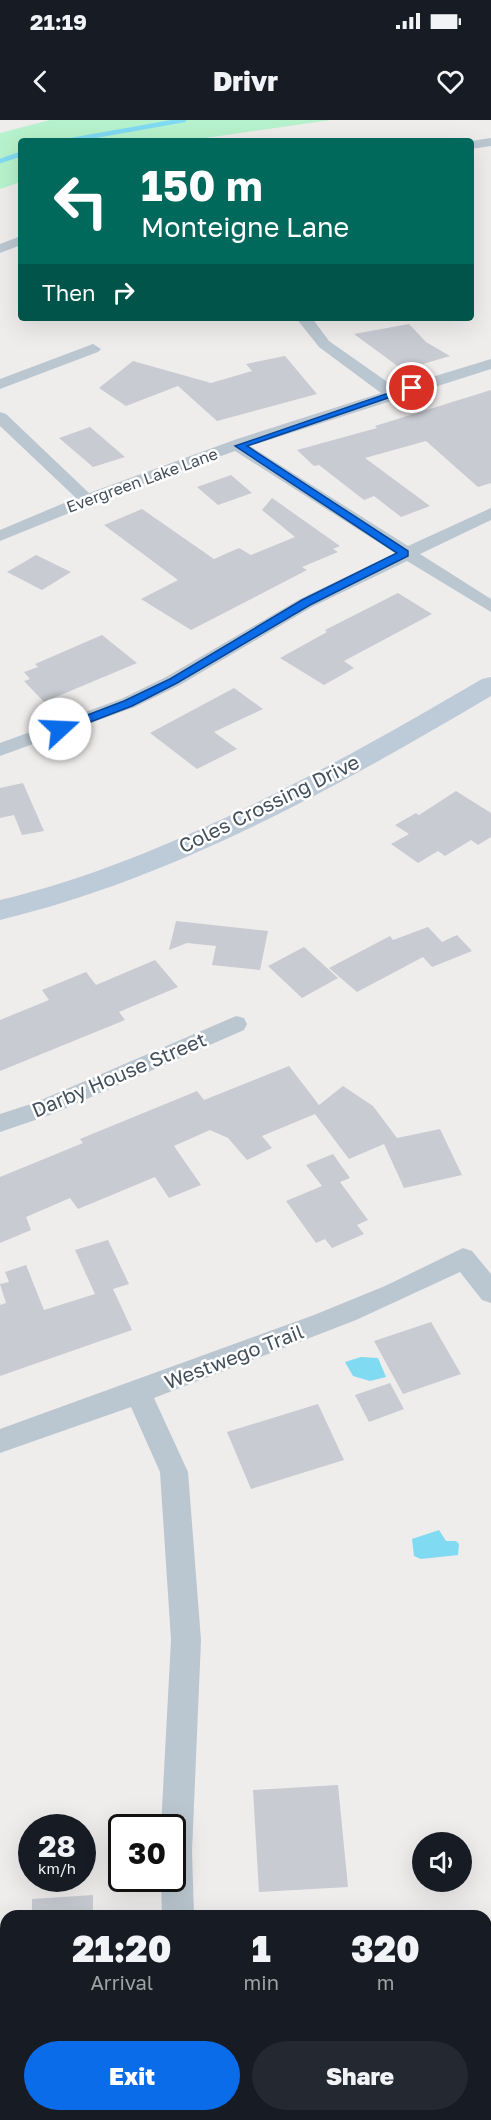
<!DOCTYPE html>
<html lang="en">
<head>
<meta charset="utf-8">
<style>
  :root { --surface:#171b24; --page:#242831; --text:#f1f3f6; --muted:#9ea1a6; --accent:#0b6cea }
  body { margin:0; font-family:"Golos Text",sans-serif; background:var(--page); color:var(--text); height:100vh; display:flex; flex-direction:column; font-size:22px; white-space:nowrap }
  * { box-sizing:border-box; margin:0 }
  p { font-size:20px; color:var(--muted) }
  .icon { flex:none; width:33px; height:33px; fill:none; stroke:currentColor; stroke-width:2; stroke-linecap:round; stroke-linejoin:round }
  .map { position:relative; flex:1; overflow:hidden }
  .details { position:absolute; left:0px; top:1790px; width:492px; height:212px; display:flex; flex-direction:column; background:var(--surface); border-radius:18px 18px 0 0; box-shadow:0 6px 24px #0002 }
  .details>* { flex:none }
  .banner { position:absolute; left:18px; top:18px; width:456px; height:183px; border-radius:6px; box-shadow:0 6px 24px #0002; background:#00695c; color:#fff; overflow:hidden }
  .controls { position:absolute; left:412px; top:1712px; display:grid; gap:12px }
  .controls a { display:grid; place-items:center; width:60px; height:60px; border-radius:50%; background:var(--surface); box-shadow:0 6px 24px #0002; font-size:30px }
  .speed { position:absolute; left:18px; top:1694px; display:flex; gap:12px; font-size:30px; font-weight:700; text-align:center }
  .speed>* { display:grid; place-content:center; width:78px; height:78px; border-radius:50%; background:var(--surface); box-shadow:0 6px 24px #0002; line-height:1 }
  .speed small { font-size:15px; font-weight:400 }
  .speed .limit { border:3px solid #111; border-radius:9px; background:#fff; color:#111 }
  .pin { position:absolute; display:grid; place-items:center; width:51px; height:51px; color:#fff; margin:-26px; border:3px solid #fff; border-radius:50%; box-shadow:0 2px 6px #0007 }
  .me { position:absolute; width:66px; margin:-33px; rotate:70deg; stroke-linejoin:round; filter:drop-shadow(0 0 4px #0008) }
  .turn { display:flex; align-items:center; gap:21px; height:126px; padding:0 24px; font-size:27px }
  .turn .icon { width:78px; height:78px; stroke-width:2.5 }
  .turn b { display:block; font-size:42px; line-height:51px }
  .then { display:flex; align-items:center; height:57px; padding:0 24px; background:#0003; gap:12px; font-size:22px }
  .eta { display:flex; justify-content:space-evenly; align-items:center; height:102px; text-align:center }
  .eta b { font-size:36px; font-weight:800; line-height:42px }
  .action { display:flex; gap:12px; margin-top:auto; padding:12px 24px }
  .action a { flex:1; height:69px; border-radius:36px; background:var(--accent); color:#fff; font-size:24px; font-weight:800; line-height:69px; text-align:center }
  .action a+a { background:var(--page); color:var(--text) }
  .status { display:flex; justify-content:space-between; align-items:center; height:42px; padding:0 30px; background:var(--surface); direction:ltr }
  .status svg { height:16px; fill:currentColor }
  header { display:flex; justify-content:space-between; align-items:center; height:78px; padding:0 24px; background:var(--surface); font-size:27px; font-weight:800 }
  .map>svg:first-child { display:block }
  .green { fill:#b6f2cd }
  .water { fill:#7fdaf2 }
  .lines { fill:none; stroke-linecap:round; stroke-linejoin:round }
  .stream { stroke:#7fdaf2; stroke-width:4.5 }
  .building { fill:#c8cbd2 }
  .street { fill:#bbc7d0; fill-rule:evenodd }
  .secondary { fill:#bdcad7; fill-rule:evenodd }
  .route { fill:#0b6cea; stroke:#074698; stroke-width:1.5 }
  .labels { text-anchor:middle; stroke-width:5; stroke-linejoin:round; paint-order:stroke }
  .far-street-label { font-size:16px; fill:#43505b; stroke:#fff }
  .street-label { font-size:20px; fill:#43505b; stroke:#fff }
</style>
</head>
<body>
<div class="status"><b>21:19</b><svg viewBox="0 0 49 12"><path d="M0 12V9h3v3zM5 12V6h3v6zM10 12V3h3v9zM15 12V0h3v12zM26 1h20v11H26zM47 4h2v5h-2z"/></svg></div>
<header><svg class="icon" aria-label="back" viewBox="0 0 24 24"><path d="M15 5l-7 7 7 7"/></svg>Drivr<svg class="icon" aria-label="heart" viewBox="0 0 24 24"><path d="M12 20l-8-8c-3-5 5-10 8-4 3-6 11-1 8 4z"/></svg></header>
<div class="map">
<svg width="491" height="2000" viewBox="0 0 491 2000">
  <rect width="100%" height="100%" fill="#efecec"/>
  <polygon class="green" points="50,0 331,0 184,21 21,21 21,62 0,69 0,13"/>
  <g class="water">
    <polygon points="361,1237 378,1238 386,1257 370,1261 353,1256 345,1242"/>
    <polygon points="439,1410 446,1421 456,1421 459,1424 458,1435 421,1439 414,1436 412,1419"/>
  </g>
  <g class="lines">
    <g class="stream">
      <polyline points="66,21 184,0"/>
      <polyline points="0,41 21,34"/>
    </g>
  </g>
  <g class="building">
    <polygon points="409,204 426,222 450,236 403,250 354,214"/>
    <polygon points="285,236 317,274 217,301 178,266 126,286 99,268 133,241 211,263 252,251 246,244"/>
    <polygon points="491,270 491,363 478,367 426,321 365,338 430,386 401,397 374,376 364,380 319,345 314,346 297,330 377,308 375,306"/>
    <polygon points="90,307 125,337 93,347 59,318"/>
    <polygon points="231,355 252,373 218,385 197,367"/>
    <polygon points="272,378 340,426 333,429 338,432 302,447 307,450 191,510 141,479 178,460 104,405 142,389 214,439 239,428 251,435 295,417 262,390"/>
    <polygon points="36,435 71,452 42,470 7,452"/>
    <polygon points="398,473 432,494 344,541 354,548 324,565 280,538 327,512 325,510"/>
    <polygon points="102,515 137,543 44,582 24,561 30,559 24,552 38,547 35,544"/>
    <polygon points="234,568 263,589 214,612 237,629 197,649 150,613"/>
    <polygon points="23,663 44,711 22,715 14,695 0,698 0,668"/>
    <polygon points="456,671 491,693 491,717 478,725 471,720 445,736 438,731 418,743 391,724 409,714 395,705 416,693 419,695"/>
    <polygon points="176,801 268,811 260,850 212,845 216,826 187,823 169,830"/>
    <polygon points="428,807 442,822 457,815 472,831 432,847 423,837 357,872 329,848 390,816 393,820"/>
    <polygon points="304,827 338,858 302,878 268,846"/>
    <polygon points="155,840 178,867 119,892 125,900 0,951 0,900 49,880 42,870 86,852 96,865"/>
    <polygon points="289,946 319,985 343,966 373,986 397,1018 440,1009 462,1055 404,1068 384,1024 349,1039 315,994 262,1016 272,1028 247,1040 228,1018 210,1010 174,1026 201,1065 169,1078 155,1057 78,1089 70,1078 26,1097 31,1110 0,1123 0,1057 83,1023 80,1019 197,971 204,980"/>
    <polygon points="333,1034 350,1058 340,1062 368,1100 357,1105 364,1114 332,1128 325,1119 316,1123 286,1081 322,1066 306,1045"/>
    <polygon points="108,1120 129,1164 113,1169 132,1210 0,1256 0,1185 6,1183 0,1164 9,1162 5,1152 26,1145 44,1190 95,1174 75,1130"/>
    <polygon points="431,1202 461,1254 403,1274 374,1221"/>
    <polygon points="390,1263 404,1289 369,1302 355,1275"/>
    <polygon points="318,1284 344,1340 251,1369 227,1312"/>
    <polygon points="338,1665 348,1767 259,1772 253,1670"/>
    <polygon points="93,1775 93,1796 32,1796 32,1779"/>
  </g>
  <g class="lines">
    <g class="street">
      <polygon points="491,18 491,26 471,29 471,21"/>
      <polygon points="21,116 21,125 0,133 0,124"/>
      <polygon points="296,198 312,198 329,221 396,268 491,239 491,249 250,326 408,426 491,388 491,400 420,434 491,479 491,492 407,441 312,487 180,565 135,587 0,636 0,623 121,579 166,557 300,479 395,433 235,331 126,370 0,421 0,410 76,378 0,306 0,292 6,294 89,373 237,319 381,273 319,227"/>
      <polygon points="93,224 101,229 98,232 0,269 0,259"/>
      <polygon points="236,896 244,898 247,904 244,910 50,995 0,1012 0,994 34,983"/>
      <polygon points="463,1128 472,1131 491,1154 491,1183 482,1180 460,1152 356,1200 154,1278 188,1352 201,1520 192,1732 194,1796 162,1796 161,1758 172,1758 172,1707 161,1707 171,1520 160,1352 131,1287 0,1333 0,1309 314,1195 385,1166"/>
      <polygon points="176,1995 212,1995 213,2000 177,2000"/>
    </g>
    <path class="secondary" d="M491,557V576C337,667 175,758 0,800V780C164,741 337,644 482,559Z"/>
  </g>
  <polygon class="route" points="409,266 417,268 247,326 408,431 408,436 310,485 177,563 132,586 64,612 56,612 56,607 124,581 170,559 302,480 397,433 235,326"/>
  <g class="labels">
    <g class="far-street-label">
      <text transform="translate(142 360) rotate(-20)" y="6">Evergreen Lake Lane</text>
    </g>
    <g class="street-label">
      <text transform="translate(269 684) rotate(-26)" y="7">Coles Crossing Drive</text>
      <text transform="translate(119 955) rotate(-23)" y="7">Darby House Street</text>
      <text transform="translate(234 1237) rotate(-21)" y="7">Westwego Trail</text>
    </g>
  </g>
</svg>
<div class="controls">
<a><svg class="icon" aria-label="sound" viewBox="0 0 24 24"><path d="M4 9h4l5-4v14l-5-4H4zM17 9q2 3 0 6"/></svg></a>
</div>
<div class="speed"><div>28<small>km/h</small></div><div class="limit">30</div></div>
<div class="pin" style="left:412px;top:268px;background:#d93025"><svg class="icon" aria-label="arrive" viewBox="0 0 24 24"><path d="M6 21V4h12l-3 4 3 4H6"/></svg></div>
<svg class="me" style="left:60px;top:609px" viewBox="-20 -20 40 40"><circle r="19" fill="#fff"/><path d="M0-13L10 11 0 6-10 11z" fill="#0b6cea"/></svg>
<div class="banner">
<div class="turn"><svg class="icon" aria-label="left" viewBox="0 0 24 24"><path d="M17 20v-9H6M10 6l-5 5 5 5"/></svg><div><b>150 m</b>Monteigne Lane</div></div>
<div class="then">Then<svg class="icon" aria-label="right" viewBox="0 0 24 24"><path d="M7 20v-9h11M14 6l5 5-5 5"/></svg></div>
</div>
<section class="details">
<div class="eta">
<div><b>21:20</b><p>Arrival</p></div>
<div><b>1</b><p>min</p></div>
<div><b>320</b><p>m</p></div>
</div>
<div class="action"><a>Exit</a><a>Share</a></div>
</section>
</div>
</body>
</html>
